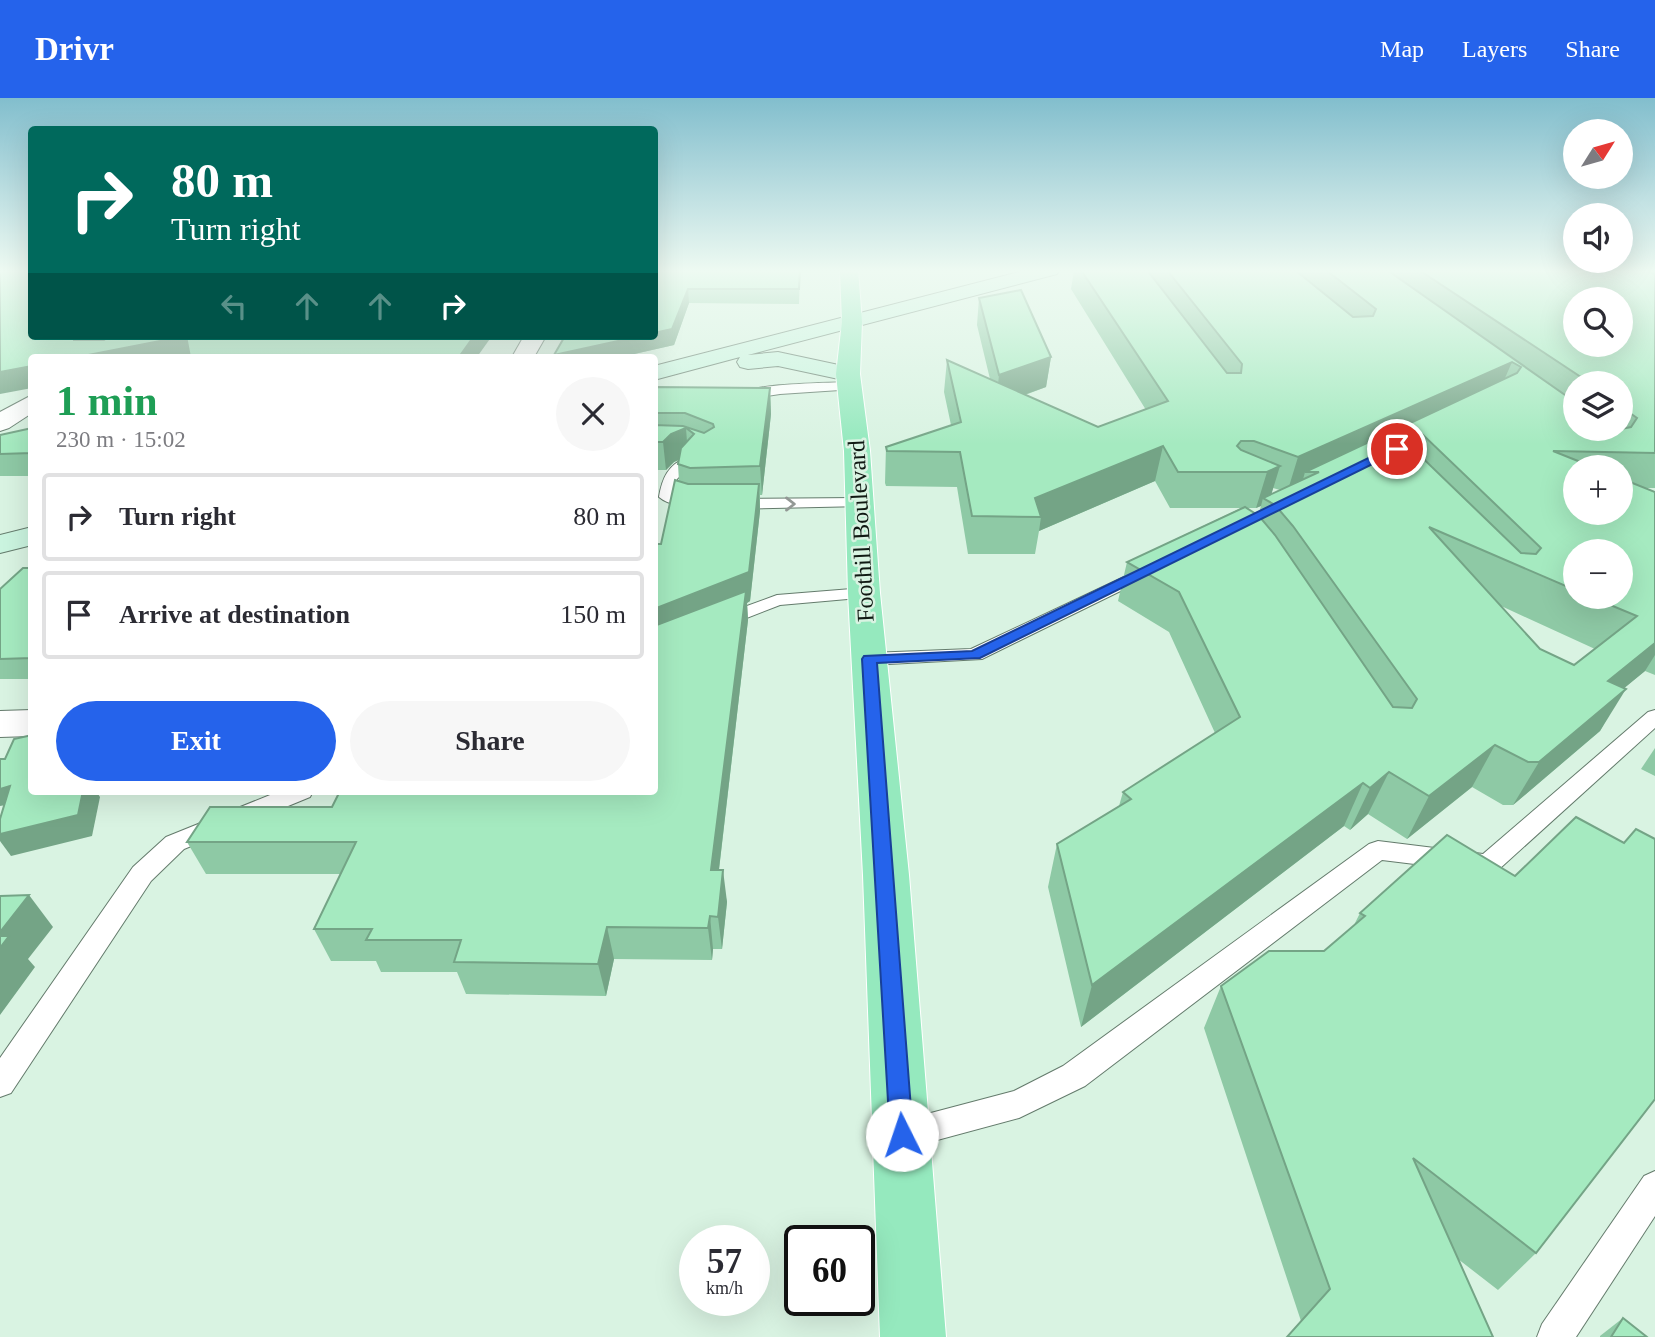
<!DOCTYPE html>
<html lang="en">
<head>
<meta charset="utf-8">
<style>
  :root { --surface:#fff; --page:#f7f7f7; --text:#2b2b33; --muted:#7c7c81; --line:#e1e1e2; --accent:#2563eb }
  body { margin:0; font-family:Georgia,serif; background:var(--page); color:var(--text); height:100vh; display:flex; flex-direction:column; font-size:26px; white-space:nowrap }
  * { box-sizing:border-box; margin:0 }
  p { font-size:23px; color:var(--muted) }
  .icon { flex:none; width:38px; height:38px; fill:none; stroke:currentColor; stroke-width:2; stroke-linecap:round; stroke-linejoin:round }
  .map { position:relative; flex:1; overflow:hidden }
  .drawer { position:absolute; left:28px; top:256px; width:630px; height:441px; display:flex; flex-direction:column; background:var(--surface); border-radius:7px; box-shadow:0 7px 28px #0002 }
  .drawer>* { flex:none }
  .guide { position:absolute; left:28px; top:28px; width:630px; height:214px; border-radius:7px; box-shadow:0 7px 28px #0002; background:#00695c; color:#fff; overflow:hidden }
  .needle { width:46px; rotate:53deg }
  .fabs { position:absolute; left:1563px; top:21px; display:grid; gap:14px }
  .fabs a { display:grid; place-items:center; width:70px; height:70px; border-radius:50%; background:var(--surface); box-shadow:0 7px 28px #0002; font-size:35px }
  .speed { position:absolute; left:679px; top:1127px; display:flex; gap:14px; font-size:35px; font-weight:700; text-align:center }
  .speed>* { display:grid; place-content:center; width:91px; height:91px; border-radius:50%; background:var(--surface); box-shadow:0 7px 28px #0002; line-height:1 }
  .speed small { font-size:18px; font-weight:400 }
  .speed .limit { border:4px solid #111; border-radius:10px; background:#fff; color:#111 }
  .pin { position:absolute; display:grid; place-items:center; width:60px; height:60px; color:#fff; margin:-30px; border:4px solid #fff; border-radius:50%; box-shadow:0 2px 7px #0007 }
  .me { position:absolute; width:77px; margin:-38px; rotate:356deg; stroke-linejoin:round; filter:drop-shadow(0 0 5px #0008) }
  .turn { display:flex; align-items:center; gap:24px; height:147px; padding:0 28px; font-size:32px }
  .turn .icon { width:91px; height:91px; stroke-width:2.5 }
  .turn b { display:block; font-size:49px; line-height:60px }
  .lanes { display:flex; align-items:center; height:66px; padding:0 28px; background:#0003; justify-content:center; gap:35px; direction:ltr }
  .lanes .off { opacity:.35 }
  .round { display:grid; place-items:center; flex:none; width:74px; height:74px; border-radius:37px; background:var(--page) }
  .headline { display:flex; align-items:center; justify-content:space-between; height:119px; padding:0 28px }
  h1 { font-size:42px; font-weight:700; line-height:52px; color:#1e9e55 }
  .primary-button { display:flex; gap:14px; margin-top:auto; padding:14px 28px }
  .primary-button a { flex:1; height:80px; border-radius:42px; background:var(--accent); color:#fff; font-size:28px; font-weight:700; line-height:80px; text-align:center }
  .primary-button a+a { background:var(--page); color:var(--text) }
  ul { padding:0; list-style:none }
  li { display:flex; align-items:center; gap:21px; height:88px; margin:0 14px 10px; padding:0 14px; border:4px solid var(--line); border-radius:7px }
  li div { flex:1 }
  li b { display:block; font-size:26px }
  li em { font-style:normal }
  header { display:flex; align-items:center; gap:42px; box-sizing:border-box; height:98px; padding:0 35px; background:var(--accent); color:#fff }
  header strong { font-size:33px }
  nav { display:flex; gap:38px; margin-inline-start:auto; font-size:24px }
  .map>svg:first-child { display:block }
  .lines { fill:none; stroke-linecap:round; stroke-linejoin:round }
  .service-casing { stroke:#647b6c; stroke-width:2 }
  .minor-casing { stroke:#647b6c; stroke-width:2 }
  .secondary-casing { stroke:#647b6c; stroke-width:2 }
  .primary-casing { stroke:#fff; stroke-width:2 }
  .service { fill:#fff; fill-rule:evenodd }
  .minor { fill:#fff; fill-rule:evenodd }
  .secondary { fill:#caf4df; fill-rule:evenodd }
  .primary { fill:#95e9be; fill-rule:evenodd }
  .wall { fill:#8ec9a5; fill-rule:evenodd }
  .shaded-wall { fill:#74a486 }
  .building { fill:#a5eac0; stroke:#74a486; stroke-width:2; fill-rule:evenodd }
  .oneway { stroke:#939895 }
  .route { fill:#2563eb; stroke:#184099; stroke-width:2 }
  .labels { text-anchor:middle; stroke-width:5; stroke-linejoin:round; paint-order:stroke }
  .street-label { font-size:24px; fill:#101913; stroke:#d9f3e2 }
</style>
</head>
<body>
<header>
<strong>Drivr</strong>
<nav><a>Map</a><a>Layers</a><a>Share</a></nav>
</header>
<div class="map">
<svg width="1655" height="1239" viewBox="0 0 1655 1239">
  <rect width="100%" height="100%" fill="#d9f3e2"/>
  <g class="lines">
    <defs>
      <g id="service">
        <path d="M850,284L855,285V291L780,296L741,302L734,298C750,285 827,285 850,284Z"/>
        <path d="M687,360L694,364L677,381L675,396L705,403L707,406L705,409C693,412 668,407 659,399C662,381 668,366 687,360Z"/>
        <polygon points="858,400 864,402 866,405 864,408 731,411 723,406 731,401"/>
        <polygon points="1145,469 1151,470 1154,474 1151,478 982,561 870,567 860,561 870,555 971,551"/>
        <polygon points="864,490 873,495 870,499 780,507 721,530 712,524 714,520 777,497"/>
        <polygon points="1655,612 1655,630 1497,773 1488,775 1382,762 1085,988 1019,1020 904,1051 893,1047 888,1036 893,1025 1014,993 1063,968 1369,746 1378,743 1483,756 1648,614"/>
        <polygon points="280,693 313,693 310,699 184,751 151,783 11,995 0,999 0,960 133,769 166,739"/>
        <polygon points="1655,1073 1655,1118 1576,1239 1537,1239 1542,1226 1644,1078"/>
      </g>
      <g id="minor">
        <polygon points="524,238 546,238 534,259 512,259"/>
        <polygon points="32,297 32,315 9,330 0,333 0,314"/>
        <polygon points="32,612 32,638 0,639 0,613"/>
      </g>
      <g id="secondary">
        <polygon points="1027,172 1059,172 1057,176 748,257 778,254 848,269 856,271 860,276 856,281 848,283 778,268 748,271 740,269 737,264 740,259 654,282 654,268"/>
        <polygon points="32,429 32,447 0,455 0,437"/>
      </g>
      <polygon id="primary" points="840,172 858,172 862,224 860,276 870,353 880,495 909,777 946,1239 880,1239 863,777 848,495 844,353 836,276 842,224"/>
    </defs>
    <use href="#service" class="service-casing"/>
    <use href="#minor" class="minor-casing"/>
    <use href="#secondary" class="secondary-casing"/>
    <use href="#primary" class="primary-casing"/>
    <use href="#service" class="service"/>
    <use href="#minor" class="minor"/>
    <use href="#secondary" class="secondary"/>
    <use href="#primary" class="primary"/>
  </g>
  <g class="wall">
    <polygon points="654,172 800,172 799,206 689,205 674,247 621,259 554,259"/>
    <path d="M1074,172H1655V390H1646L1655,394V577L1645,573L1624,590L1600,633L1513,707H1503L1472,689L1407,741L1368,716L1350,732L1344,728L1081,929L1048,789L1057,746L1119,708L1123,694L1215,635L1169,534L1118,503L1127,464L1241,410H1170L1155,383L1039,433L1035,456H968L957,389L886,388L885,385L886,349L951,327L944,294L947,262L990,281L977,227L979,200L1051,259L1046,289L1025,297L1098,329L1146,312L1071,191ZM1575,285H1620V331H1575ZM1575,369H1620V415ZM1273,390L1280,392L1271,396ZM1261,408L1258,418L1247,410H1256ZM1575,453L1620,499H1575ZM1499,507L1595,551L1574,567L1540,551Z"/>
    <polygon points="654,289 770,290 771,316 762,397 760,397 760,413 750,503 747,505 748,522 719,772 727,804 722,851 713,851 712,862 614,861 606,898 466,896 457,874 381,874 376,863 331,863 314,831 341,776 206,776 187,744 332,709 654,693 661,446 679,384 678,366 678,362 674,364 666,372 654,372"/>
    <polygon points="32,330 32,378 0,378 0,337"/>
    <polygon points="32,470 32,581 0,581 0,491"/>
    <polygon points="1655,650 1655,678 1641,671"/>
    <polygon points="1624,745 1536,1155 1498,1192 1458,1161 1301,1223 1204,930 1221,888 1324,853 1354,827 1360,815 1515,778"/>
    <polygon points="1623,1220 1647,1239 1600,1239 1600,1238"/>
  </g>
  <g class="shaded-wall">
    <polygon points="688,191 689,205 674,247 621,259 554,259 554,257 641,238 654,238 654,235"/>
    <polygon points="74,238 108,238 83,257 186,238 194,257 186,259 78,259 74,242"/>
    <polygon points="474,238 492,238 477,259 459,259"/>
    <polygon points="1051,259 1046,289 996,307 999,277"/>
    <polygon points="1512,264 1498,296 1406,327 1400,342 1305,374 1301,389 1287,395 1298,359"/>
    <polygon points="32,268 32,290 0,296 0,274"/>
    <polygon points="770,290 771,316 762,397 760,368"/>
    <polygon points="686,330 688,358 674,364 666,372 663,344 671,336"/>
    <polygon points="1163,348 1155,383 1039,433 1041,419 1035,400"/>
    <polygon points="1280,368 1269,404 1263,400 1261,408 1256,410 1267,374"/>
    <polygon points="759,386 760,413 750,503 747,505 748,522 715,805 711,772 654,543 654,511"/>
    <polygon points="1655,545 1655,557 1645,573 1583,624 1608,583"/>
    <polygon points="1626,591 1600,633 1513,707 1539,664"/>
    <polygon points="1495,647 1472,689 1407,741 1429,698"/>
    <polygon points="1389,674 1368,716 1350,732 1370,690"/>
    <polygon points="1363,685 1344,728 1081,929 1092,887"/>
    <polygon points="0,687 10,688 6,707 0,708"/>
    <polygon points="82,693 96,693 100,699 92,738 11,758 0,743 0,736"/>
    <polygon points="723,772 727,804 722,851 718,819"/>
    <polygon points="29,797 53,829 28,861 35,869 0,917 0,834"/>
    <polygon points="710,818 713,851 712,862 708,830"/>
    <polygon points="607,829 614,861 606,898 598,866"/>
  </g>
  <g class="building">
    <polygon points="0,172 32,172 32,238 74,238 74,242 104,242 109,238 474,238 459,259 190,259 186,238 78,259 32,259 32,268 0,274"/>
    <polygon points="654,172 800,172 799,191 688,191 672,231 654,235"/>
    <path d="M1081,172H1147L1227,275H1241L1242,266L1167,172H1295L1353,219L1373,218L1376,211L1326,172H1387L1575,304V331H1621L1631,329L1637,320L1620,308V285H1590L1419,172H1646L1655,176V355L1553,353L1593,369H1575V415H1620V380L1655,394V545L1608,583L1626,591L1539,664H1528L1495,647L1429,698L1389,674L1370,690L1363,685L1092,887L1057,746L1131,701L1123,694L1240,619L1179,494L1127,464L1245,409L1259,418L1275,437L1393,609L1412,610L1417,601L1293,428L1275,407L1263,400L1319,374H1305L1388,335L1405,343L1521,455L1536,456L1541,450L1419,333L1406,327L1517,275L1521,269L1512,264L1298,359L1254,343H1241L1237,348L1241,352L1280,368L1267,374H1178L1163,348L1035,400L1041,419L972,418L960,354L887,353L886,349L961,324L947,262L1098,329L1168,303ZM1575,201H1620V247H1575ZM1429,429L1575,492V453H1620V499H1591L1637,518L1574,567L1540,551Z"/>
    <polygon points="1021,192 1051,259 999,277 979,200"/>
    <polygon points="565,238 641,238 554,257"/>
    <polygon points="654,289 770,290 760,368 690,370 678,366 681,350 694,336 686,330 671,336 663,344 654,344 654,327 683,328 704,335 714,329 713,326 685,315 654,315"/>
    <polygon points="32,330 32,355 0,356 0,337"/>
    <polygon points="675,382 688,386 759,386 749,474 654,511 654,446 661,446"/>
    <polygon points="23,470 32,470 32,560 0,561 0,491"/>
    <polygon points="746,493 711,772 723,772 718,819 710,818 708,830 607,829 598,866 454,864 461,842 366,842 372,831 314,831 356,744 187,744 210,709 332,709 340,693 654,693 654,528"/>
    <polygon points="32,637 32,693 83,693 78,717 0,736 0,721 10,688 0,691 0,661 5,661 14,641"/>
    <polygon points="1576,719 1624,745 1636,731 1655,741 1655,1001 1536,1155 1413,1060 1493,1239 1287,1239 1330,1191 1221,888 1269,853 1324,853 1365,818 1360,815 1447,737 1515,778"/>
    <polygon points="29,797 0,834 0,798"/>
    <polygon points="0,838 9,838 0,850"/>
    <polygon points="1623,1220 1647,1239 1611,1239"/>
  </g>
  <defs><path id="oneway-chevron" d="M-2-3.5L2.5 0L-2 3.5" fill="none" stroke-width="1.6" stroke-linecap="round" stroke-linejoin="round" transform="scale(1.75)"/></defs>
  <use class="oneway" href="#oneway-chevron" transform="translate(790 406)"/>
  <linearGradient id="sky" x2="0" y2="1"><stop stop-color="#82becd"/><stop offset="0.5" stop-color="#eefaf2"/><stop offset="1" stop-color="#eefaf2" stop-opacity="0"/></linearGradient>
  <rect width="1655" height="346" fill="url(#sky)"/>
  <polygon class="route" points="1393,348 1403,351 980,560 877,565 913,1037 910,1045 902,1048 893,1045 890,1037 862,561 864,558 972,553"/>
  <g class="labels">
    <g class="street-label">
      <text transform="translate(861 433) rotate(-93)" y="8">Foothill Boulevard</text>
    </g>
  </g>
</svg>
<div class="fabs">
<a><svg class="needle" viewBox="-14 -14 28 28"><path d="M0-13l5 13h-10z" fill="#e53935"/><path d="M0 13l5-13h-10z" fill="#7c7c81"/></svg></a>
<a><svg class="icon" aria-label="sound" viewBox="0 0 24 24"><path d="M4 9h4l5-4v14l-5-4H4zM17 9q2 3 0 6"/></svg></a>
<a><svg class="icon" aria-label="search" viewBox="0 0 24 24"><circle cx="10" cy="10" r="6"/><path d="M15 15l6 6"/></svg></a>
<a><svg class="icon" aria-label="layers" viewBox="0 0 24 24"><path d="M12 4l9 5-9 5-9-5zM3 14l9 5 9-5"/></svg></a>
<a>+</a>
<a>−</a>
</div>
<div class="speed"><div>57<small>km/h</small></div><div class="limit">60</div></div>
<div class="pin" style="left:1397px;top:351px;background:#d93025"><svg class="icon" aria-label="arrive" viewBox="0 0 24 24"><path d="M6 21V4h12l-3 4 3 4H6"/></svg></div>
<svg class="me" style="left:902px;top:1037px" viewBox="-20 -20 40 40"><circle r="19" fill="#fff"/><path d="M0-13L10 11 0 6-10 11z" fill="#2563eb"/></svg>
<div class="guide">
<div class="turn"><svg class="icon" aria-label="right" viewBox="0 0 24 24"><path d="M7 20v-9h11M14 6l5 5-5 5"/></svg><div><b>80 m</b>Turn right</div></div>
<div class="lanes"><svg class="icon off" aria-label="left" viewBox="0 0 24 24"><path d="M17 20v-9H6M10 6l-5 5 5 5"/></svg><svg class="icon off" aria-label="ahead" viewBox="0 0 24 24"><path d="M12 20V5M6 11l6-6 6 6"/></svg><svg class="icon off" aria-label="ahead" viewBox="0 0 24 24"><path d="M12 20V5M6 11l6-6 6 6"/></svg><svg class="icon" aria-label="right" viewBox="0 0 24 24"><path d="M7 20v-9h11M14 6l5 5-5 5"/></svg></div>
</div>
<section class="drawer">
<div class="headline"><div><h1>1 min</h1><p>230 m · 15:02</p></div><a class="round"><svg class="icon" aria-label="close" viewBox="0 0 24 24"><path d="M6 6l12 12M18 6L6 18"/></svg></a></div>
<ul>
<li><svg class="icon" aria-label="right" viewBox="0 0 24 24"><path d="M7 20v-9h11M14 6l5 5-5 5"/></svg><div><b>Turn right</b></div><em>80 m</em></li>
<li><svg class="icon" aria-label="arrive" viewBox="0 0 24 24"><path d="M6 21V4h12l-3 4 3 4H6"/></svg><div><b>Arrive at destination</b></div><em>150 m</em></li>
</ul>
<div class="primary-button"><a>Exit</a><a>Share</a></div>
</section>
</div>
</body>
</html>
